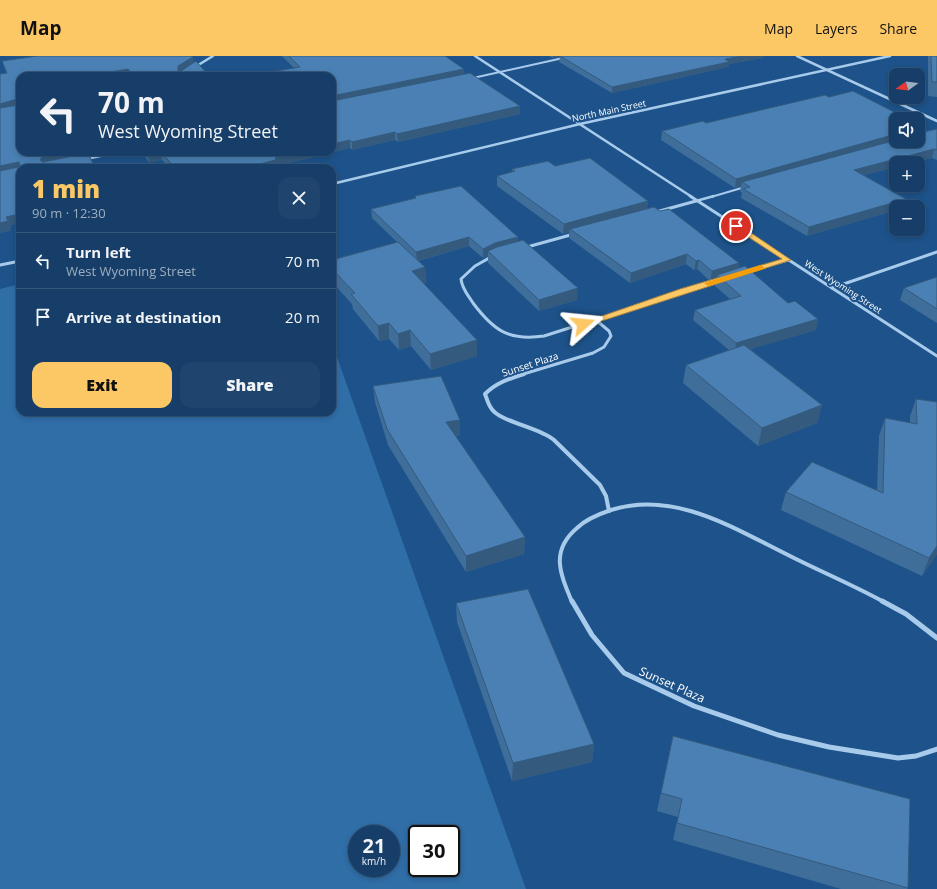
<!DOCTYPE html>
<html lang="en">
<head>
<meta charset="utf-8">
<style>
  :root { --surface:#163e68; --page:#1f456e; --text:#f1f3f6; --muted:#9eaec0; --line:#35577c; --accent:#fcc866 }
  body { margin:0; font-family:"Open Sans",sans-serif; background:var(--page); color:var(--text); height:100vh; display:flex; flex-direction:column; font-size:15px; white-space:nowrap }
  * { box-sizing:border-box; margin:0 }
  p { font-size:13px; color:var(--muted) }
  .icon { flex:none; width:22px; height:22px; fill:none; stroke:currentColor; stroke-width:2; stroke-linecap:round; stroke-linejoin:round }
  .map { position:relative; flex:1; overflow:hidden }
  .drawer { position:absolute; left:16px; top:108px; width:320px; height:252px; display:flex; flex-direction:column; background:var(--surface); border-radius:12px; box-shadow:0 2px 6px #0003,0 0 0 1px var(--line) }
  .drawer>* { flex:none }
  .guide { position:absolute; left:16px; top:16px; width:320px; height:84px; border-radius:12px; box-shadow:0 2px 6px #0003,0 0 0 1px var(--line); background:#163e68; color:var(--text); overflow:hidden }
  .needle { width:26px; rotate:255deg }
  .buttons { position:absolute; left:889px; top:12px; display:grid; gap:8px }
  .buttons a { display:grid; place-items:center; width:36px; height:36px; border-radius:8px; background:var(--surface); box-shadow:0 2px 6px #0003,0 0 0 1px var(--line); font-size:20px }
  .speed { position:absolute; left:348px; top:769px; display:flex; gap:8px; font-size:20px; font-weight:700; text-align:center }
  .speed>* { display:grid; place-content:center; width:52px; height:52px; border-radius:50%; background:var(--surface); box-shadow:0 2px 6px #0003,0 0 0 1px var(--line); line-height:1 }
  .speed small { font-size:10px; font-weight:400 }
  .speed .limit { border:2px solid #111; border-radius:6px; background:#fff; color:#111 }
  .pin { position:absolute; display:grid; place-items:center; width:34px; height:34px; color:#fff; margin:-17px; border:2px solid #fff; border-radius:50%; box-shadow:0 1px 4px #0007 }
  .me { position:absolute; width:44px; margin:-22px; rotate:72deg; stroke-linejoin:round; filter:drop-shadow(0 0 3px #0008) }
  .turn { display:flex; align-items:center; gap:14px; height:84px; padding:0 16px; font-size:18px }
  .turn .icon { width:52px; height:52px; stroke-width:2.5 }
  .turn b { display:block; font-size:28px; line-height:34px }
  .round { display:grid; place-items:center; flex:none; width:42px; height:42px; border-radius:12px; background:var(--page) }
  .head { display:flex; align-items:center; justify-content:space-between; height:68px; padding:0 16px }
  h1 { font-size:24px; font-weight:800; line-height:30px; color:var(--accent) }
  .action { display:flex; gap:8px; margin-top:auto; padding:8px 16px }
  .action a { flex:1; height:46px; border-radius:12px; background:var(--accent); color:#111; font-size:16px; font-weight:800; line-height:46px; text-align:center }
  .action a+a { background:var(--page); color:var(--text) }
  ul { padding:0; list-style:none }
  li { display:flex; align-items:center; gap:12px; height:56px; padding:0 16px; border-top:1px solid var(--line) }
  li div { flex:1 }
  li b { display:block; font-size:15px }
  li em { font-style:normal }
  header { display:flex; align-items:center; gap:24px; box-sizing:border-box; height:56px; padding:0 20px; background:var(--accent); color:#111 }
  header strong { font-size:19px }
  nav { display:flex; gap:22px; margin-inline-start:auto; font-size:14px }
  .map>svg:first-child { display:block }
  .green { fill:#306ea8; fill-rule:evenodd }
  .lines { fill:none; stroke-linecap:round; stroke-linejoin:round }
  .service-far1 { stroke:#a8cbec; stroke-width:2 }
  .service { stroke:#a8cbec; stroke-width:2.5 }
  .minor-far3 { stroke:#a8cbec; stroke-width:2.5 }
  .minor-far2 { stroke:#a8cbec; stroke-width:3 }
  .minor-far1 { stroke:#a8cbec; stroke-width:4 }
  .minor { stroke:#a8cbec; stroke-width:5 }
  .wall { fill:#406e9b }
  .shaded-wall { fill:#345a7e }
  .building { fill:#4a80b4; stroke:#345a7e }
  .route { fill:#fcc866; stroke:#a48242 }
  .slow { fill:#f59e0b }
  .labels { text-anchor:middle; stroke-width:4; stroke-linejoin:round; paint-order:stroke }
  .far-street-label { font-size:9px; fill:#fff; stroke:#1d538a }
  .street-label { font-size:10px; fill:#fff; stroke:#1d538a }
  .near-street-label { font-size:12px; fill:#fff; stroke:#1d538a }
</style>
</head>
<body>
<header>
<strong>Map</strong>
<nav><a>Map</a><a>Layers</a><a>Share</a></nav>
</header>
<div class="map">
<svg width="937" height="833" viewBox="0 0 937 833">
  <rect width="100%" height="100%" fill="#1d538a"/>
  <path class="green" d="M20,228V356H332V287L526,833H0V233ZM357,778H391V812H357ZM417,778H451V812H417Z"/>
  <g class="lines">
    <g class="service-far1">
      <polyline points="473,22 563,2"/>
      <polyline points="87,103 121,96"/>
      <polyline points="711,141 745,131"/>
    </g>
    <polyline class="service" points="696,145 714,140"/>
    <g class="minor-far3">
      <polyline points="475,0 692,141"/>
      <polyline points="797,0 937,65"/>
      <polyline points="195,11 213,0"/>
      <polyline points="332,128 580,68 890,0"/>
    </g>
    <g class="minor-far2">
      <polyline points="690,140 937,300"/>
      <polyline points="656,156 696,145"/>
      <polyline points="527,191 574,178"/>
      <path d="M491,201L475,210L461,223C462,233 468,239 473,247C494,275 509,285 544,280L720,224"/>
      <polyline points="0,209 20,205"/>
      <polyline points="746,216 788,204"/>
      <polyline points="832,232 937,196"/>
      <polyline points="520,319 593,297 604,291 611,280 609,275 596,264"/>
    </g>
    <g class="minor-far1">
      <path d="M524,318C508,323 496,327 485,338C487,343 488,348 491,352C499,366 539,371 554,384L600,429L606,440L609,455"/>
      <path d="M572,546C560,517 550,495 577,472C586,463 599,458 611,454C676,433 738,475 794,502C824,517 855,530 884,546"/>
    </g>
    <g class="minor">
      <polyline points="572,545 592,579 624,617 694,650 778,679 829,691 898,702 916,700 937,693"/>
      <polyline points="882,545 906,558 937,582"/>
    </g>
  </g>
  <g class="wall">
    <polygon points="282,0 445,0 464,18 520,50 520,58 398,86 395,84 352,94 350,92 277,110 277,112 169,112 162,104 149,107 142,96 332,96 294,12"/>
    <polygon points="549,0 764,0 763,2 729,8 728,11 612,37 559,6 560,1 553,2"/>
    <polygon points="928,0 937,0 937,41 928,40"/>
    <polygon points="2,5 194,7 209,20 20,20 20,96 100,96 100,97 20,112 20,167 10,169 11,174 0,177 6,17"/>
    <polygon points="706,67 896,85 922,76 937,73 937,104 932,102 911,107 896,107 896,111 864,119 896,151 896,154 807,180 741,142 742,137 740,135 741,130 735,132 661,84 662,75"/>
    <polygon points="555,110 648,145 647,153 660,155 739,207 738,212 788,247 818,263 816,274 750,293 822,349 817,367 758,390 683,327 686,309 729,294 693,264 695,254 730,243 715,230 716,223 710,225 697,213 694,214 686,208 630,227 569,182 569,176 563,178 497,130 497,120 512,116 512,113"/>
    <polygon points="415,140 518,181 518,185 577,244 539,255 488,207 488,200 483,202 469,190 418,205 425,211 426,227 423,227 477,300 431,314 411,290 399,294 389,283 379,285 353,253 352,248 332,226 332,204 397,186 372,162 371,153 415,142"/>
    <polygon points="937,221 937,267 900,244 904,232"/>
    <polygon points="373,330 460,364 460,379 456,380 525,481 524,498 466,516 388,389 375,346"/>
    <polygon points="916,343 937,498 922,520 781,454 786,436 877,435 879,380 885,362 910,367 910,360"/>
    <polygon points="456,547 594,688 592,706 512,725 457,566"/>
    <polygon points="673,680 908,832 907,833 841,833 673,784 678,761 657,755"/>
  </g>
  <g class="shaded-wall">
    <polygon points="553,0 564,0 553,2"/>
    <polygon points="743,0 764,0 763,2 729,8 728,11 612,37 612,31 725,3"/>
    <polygon points="193,1 194,9 179,18 178,15 178,10"/>
    <polygon points="128,13 130,20 88,20"/>
    <polygon points="464,13 464,21 332,48 332,40"/>
    <polygon points="17,43 19,51 0,56 0,48"/>
    <polygon points="520,50 520,58 398,86 397,78"/>
    <polygon points="924,71 921,80 918,81 918,73"/>
    <polygon points="395,76 395,84 352,94 352,86"/>
    <polygon points="896,78 896,85 742,126 741,130 735,132 736,123"/>
    <polygon points="350,84 350,92 277,110 277,112 243,112 275,102 300,96 332,96 332,88"/>
    <polygon points="934,93 932,102 911,107 896,107 896,111 852,122 854,114"/>
    <polygon points="65,96 100,96 100,97 44,110 40,104 42,101"/>
    <polygon points="161,96 162,104 149,107 148,99"/>
    <polygon points="19,106 20,112 0,118 0,110"/>
    <polygon points="906,143 903,151 896,151 896,154 807,180 809,171"/>
    <polygon points="648,145 647,155 570,173 569,176 563,178 564,168"/>
    <polygon points="20,158 20,167 10,169 11,174 0,177 0,167 6,161"/>
    <polygon points="469,181 469,190 417,205 416,196"/>
    <polygon points="518,181 518,190 488,195 488,200 483,202 483,193 495,187"/>
    <polygon points="687,198 686,208 630,227 631,217"/>
    <polygon points="699,204 697,213 694,214 696,205"/>
    <polygon points="739,207 738,216 717,219 716,223 710,225 712,215"/>
    <polygon points="425,211 426,227 412,230 412,215"/>
    <polygon points="578,232 577,244 539,255 539,244"/>
    <polygon points="818,263 816,274 734,298 736,287"/>
    <polygon points="389,267 389,283 379,285 378,270"/>
    <polygon points="410,274 411,290 399,294 398,278"/>
    <polygon points="477,284 477,300 431,314 430,298"/>
    <polygon points="822,349 817,367 758,390 762,372"/>
    <polygon points="460,364 460,379 447,382 446,366"/>
    <polygon points="525,481 524,498 466,516 466,500"/>
    <polygon points="937,490 937,498 922,520 929,502"/>
    <polygon points="594,688 592,706 512,725 513,707"/>
  </g>
  <g class="building">
    <polygon points="37,0 191,0 193,1 178,10 178,15 181,15 196,5 209,20 135,20 128,13 88,20 20,20 20,46 17,43 0,48 0,18 7,17 2,5"/>
    <polygon points="289,0 445,0 464,13 332,40 332,20 245,20 300,11"/>
    <polygon points="560,0 743,0 725,3 729,6 612,31"/>
    <polygon points="931,0 937,0 937,26 932,26"/>
    <polygon points="470,17 520,50 397,78 395,76 352,86 350,84 332,88 332,45"/>
    <polygon points="853,35 908,63 896,63 896,78 736,123 662,75 703,65 706,67 825,39 829,41"/>
    <polygon points="20,47 20,96 65,96 42,101 40,104 43,106 88,97 95,112 20,112 20,158 6,161 8,165 0,167 0,115 18,111 20,109 19,106 0,110 0,52 18,49"/>
    <polygon points="918,68 924,71 918,73 919,77 937,73 937,94 934,93 854,114 906,143 809,171 743,133 750,131 742,126 896,84 896,85 918,85"/>
    <polygon points="146,96 300,96 275,102 276,104 243,112 175,112 161,96 148,99"/>
    <polygon points="590,102 648,145 564,168 497,120 515,115 512,113 548,105 555,110"/>
    <polygon points="461,130 518,181 495,187 483,193 469,181 416,196 371,153 416,142 415,140"/>
    <polygon points="654,151 660,155 669,153 739,207 712,215 699,204 696,205 687,198 631,217 570,173"/>
    <polygon points="523,184 578,232 539,244 488,195 497,191"/>
    <polygon points="398,186 425,211 412,215 477,284 430,298 410,274 398,278 389,267 378,270 351,238 355,237 332,213 332,204"/>
    <polygon points="745,210 788,247 795,245 818,263 736,287 695,254 741,240 717,219"/>
    <polygon points="937,221 937,253 904,232"/>
    <polygon points="744,289 822,349 762,372 686,309"/>
    <polygon points="441,320 460,364 446,366 525,481 466,500 387,373 373,330"/>
    <polygon points="916,343 937,346 937,490 929,502 786,436 812,406 883,437 885,362 917,368"/>
    <polygon points="528,533 594,688 513,707 456,547"/>
    <polygon points="673,680 910,743 908,832 677,767 682,743 661,737"/>
  </g>
  <polygon class="route" points="733,168 738,168 791,204 586,270 579,268 680,233 782,203 733,171"/>
  <polygon class="slow" points="761,209 765,212 764,213 708,230 704,227"/>
  <g class="labels">
    <g class="far-street-label">
      <text transform="translate(609 55) rotate(-12)" y="3">North Main Street</text>
      <text transform="translate(843 231) rotate(33)" y="3">West Wyoming Street</text>
    </g>
    <g class="street-label">
      <text transform="translate(530 308) rotate(-18)" y="4">Sunset Plaza</text>
    </g>
    <g class="near-street-label">
      <text transform="translate(672 629) rotate(24)" y="4">Sunset Plaza</text>
    </g>
  </g>
</svg>
<div class="buttons">
<a><svg class="needle" viewBox="-14 -14 28 28"><path d="M0-13l5 13h-10z" fill="#e53935"/><path d="M0 13l5-13h-10z" fill="#9eaec0"/></svg></a>
<a><svg class="icon" aria-label="sound" viewBox="0 0 24 24"><path d="M4 9h4l5-4v14l-5-4H4zM17 9q2 3 0 6"/></svg></a>
<a>+</a>
<a>−</a>
</div>
<div class="speed"><div>21<small>km/h</small></div><div class="limit">30</div></div>
<div class="pin" style="left:736px;top:170px;background:#d93025"><svg class="icon" aria-label="arrive" viewBox="0 0 24 24"><path d="M6 21V4h12l-3 4 3 4H6"/></svg></div>
<svg class="me" style="left:583px;top:268px" viewBox="-20 -20 40 40"><path d="M0-17L14 15 0 8-14 15z" fill="#fcc866" stroke="#fff" stroke-width="4"/></svg>
<div class="guide">
<div class="turn"><svg class="icon" aria-label="left" viewBox="0 0 24 24"><path d="M17 20v-9H6M10 6l-5 5 5 5"/></svg><div><b>70 m</b>West Wyoming Street</div></div>
</div>
<section class="drawer">
<div class="head"><div><h1>1 min</h1><p>90 m · 12:30</p></div><a class="round"><svg class="icon" aria-label="close" viewBox="0 0 24 24"><path d="M6 6l12 12M18 6L6 18"/></svg></a></div>
<ul>
<li><svg class="icon" aria-label="left" viewBox="0 0 24 24"><path d="M17 20v-9H6M10 6l-5 5 5 5"/></svg><div><b>Turn left</b><p>West Wyoming Street</p></div><em>70 m</em></li>
<li><svg class="icon" aria-label="arrive" viewBox="0 0 24 24"><path d="M6 21V4h12l-3 4 3 4H6"/></svg><div><b>Arrive at destination</b></div><em>20 m</em></li>
</ul>
<div class="action"><a>Exit</a><a>Share</a></div>
</section>
</div>
</body>
</html>
